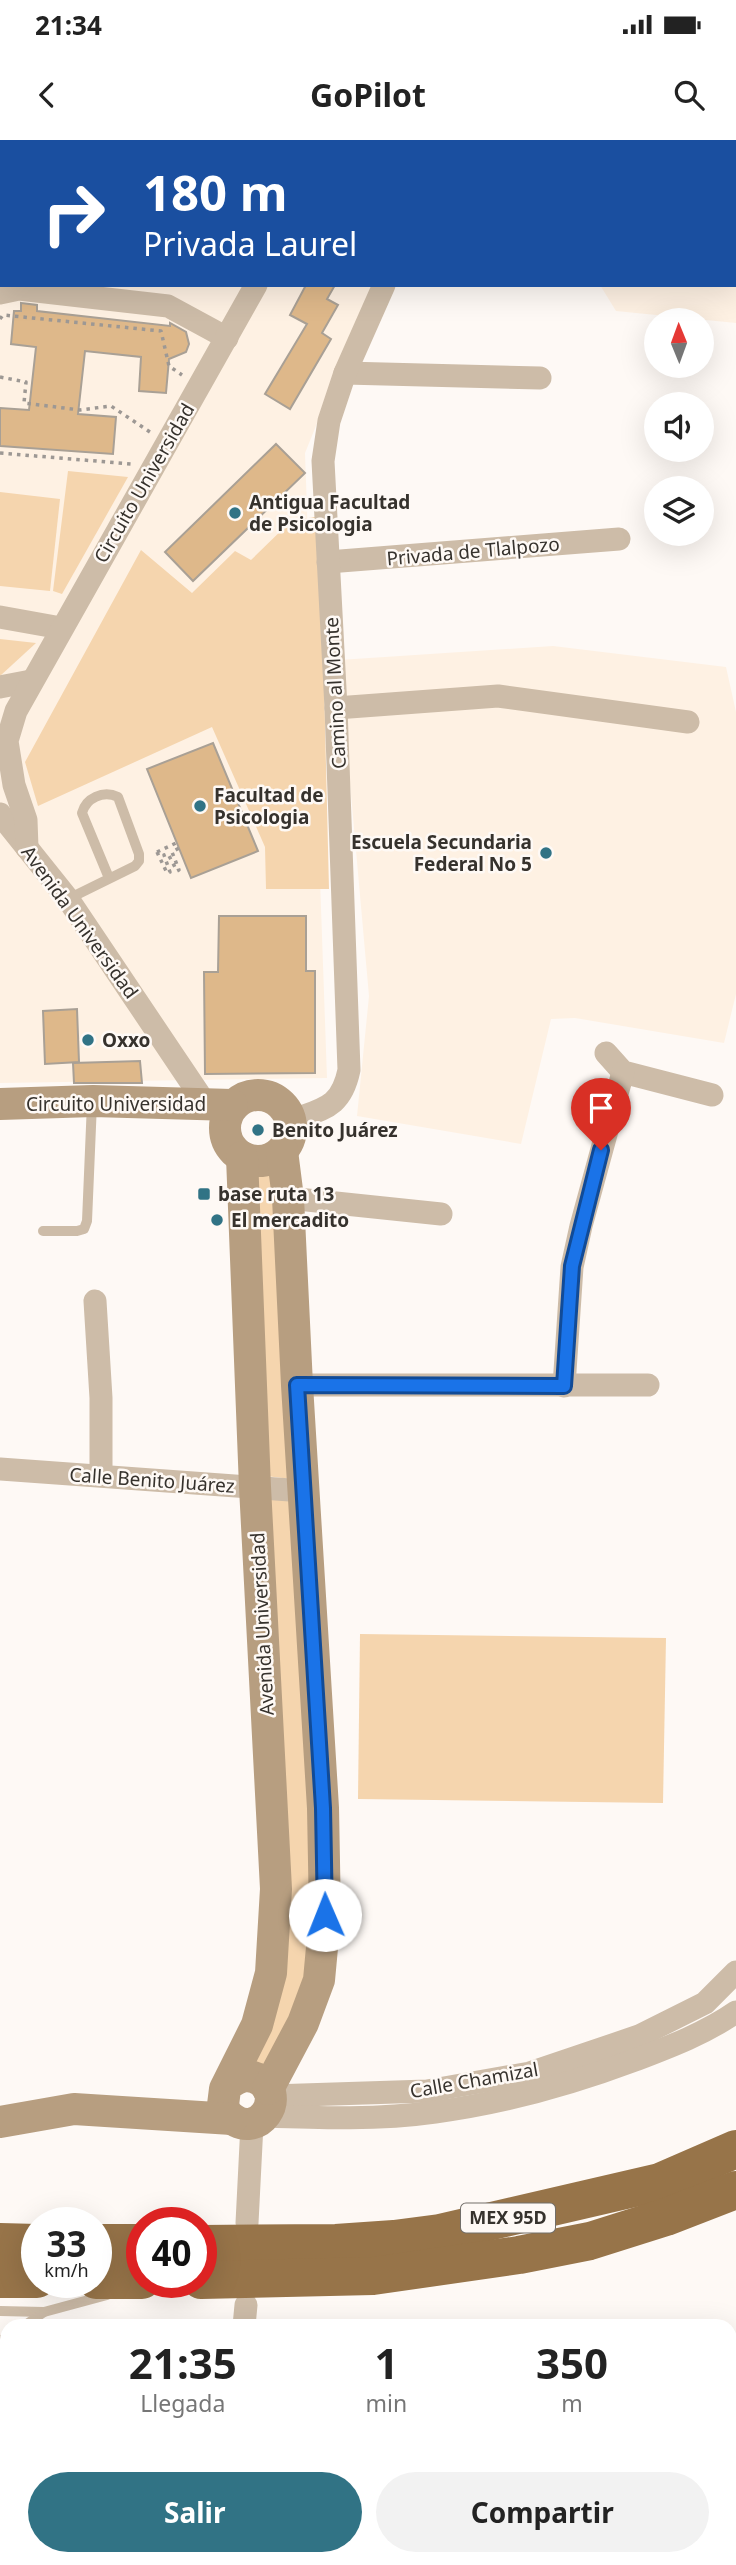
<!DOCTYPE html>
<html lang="es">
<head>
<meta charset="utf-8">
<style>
  :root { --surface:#fff; --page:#f2f2f2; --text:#222; --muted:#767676; --accent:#317385 }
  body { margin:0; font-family:"Noto Sans",sans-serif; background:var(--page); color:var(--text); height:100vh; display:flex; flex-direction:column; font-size:26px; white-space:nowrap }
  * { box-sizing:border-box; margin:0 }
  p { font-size:23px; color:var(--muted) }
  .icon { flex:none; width:38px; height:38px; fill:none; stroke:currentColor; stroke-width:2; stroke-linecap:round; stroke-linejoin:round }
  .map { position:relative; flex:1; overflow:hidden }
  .drawer { position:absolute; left:0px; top:2179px; width:737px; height:247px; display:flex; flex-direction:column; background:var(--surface); border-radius:21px 21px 0 0; box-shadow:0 7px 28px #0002 }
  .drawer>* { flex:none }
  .guide { position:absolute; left:0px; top:0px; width:737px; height:147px; box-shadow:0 7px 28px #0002; background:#1a4fa0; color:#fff; overflow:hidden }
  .needle { width:46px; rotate:359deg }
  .buttons { position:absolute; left:644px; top:168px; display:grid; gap:14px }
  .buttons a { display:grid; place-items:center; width:70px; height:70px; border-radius:50%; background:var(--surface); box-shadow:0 7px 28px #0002; font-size:35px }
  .speed { position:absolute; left:21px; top:2067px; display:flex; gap:14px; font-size:35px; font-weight:700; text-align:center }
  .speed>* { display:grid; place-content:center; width:91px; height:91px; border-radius:50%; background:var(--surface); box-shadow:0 7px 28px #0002; line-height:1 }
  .speed small { font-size:18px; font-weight:400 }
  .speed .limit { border:10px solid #d22; background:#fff; color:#111 }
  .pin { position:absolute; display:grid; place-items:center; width:60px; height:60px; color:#fff; margin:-72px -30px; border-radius:50% 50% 50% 0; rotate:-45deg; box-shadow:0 0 7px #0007 }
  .pin .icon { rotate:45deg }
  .me { position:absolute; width:77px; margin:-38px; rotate:359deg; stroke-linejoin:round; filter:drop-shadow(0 0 5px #0008) }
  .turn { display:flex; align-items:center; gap:24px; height:147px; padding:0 28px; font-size:32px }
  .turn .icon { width:91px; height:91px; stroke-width:2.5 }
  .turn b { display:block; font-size:49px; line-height:60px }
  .eta { display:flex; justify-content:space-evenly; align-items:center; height:119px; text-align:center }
  .eta b { font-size:42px; font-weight:700; line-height:49px }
  .action { display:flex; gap:14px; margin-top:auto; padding:14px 28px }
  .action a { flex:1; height:80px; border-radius:42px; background:var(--accent); color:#fff; font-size:28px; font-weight:700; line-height:80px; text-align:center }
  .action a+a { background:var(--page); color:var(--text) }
  .status { display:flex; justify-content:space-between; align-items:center; height:49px; padding:0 35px; background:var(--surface); direction:ltr }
  .status svg { height:19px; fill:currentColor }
  header { display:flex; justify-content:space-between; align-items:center; height:91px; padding:0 28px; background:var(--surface); font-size:32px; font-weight:700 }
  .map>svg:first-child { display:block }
  .built { fill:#fef1e3 }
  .green { fill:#f5d5ae }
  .building { fill:#deb88a; stroke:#a9a095; stroke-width:2 }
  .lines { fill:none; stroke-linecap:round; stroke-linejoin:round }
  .path { stroke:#9d9894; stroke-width:3.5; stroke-dasharray:3.5 5; stroke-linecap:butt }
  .lane { stroke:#cdbca8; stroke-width:10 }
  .street { stroke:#cdbca8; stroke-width:23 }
  .secondary { stroke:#b79e80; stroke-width:32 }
  .highway { stroke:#977449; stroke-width:38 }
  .route-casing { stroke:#114b97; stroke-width:18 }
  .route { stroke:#1a73e8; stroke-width:12 }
  .poi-dot { fill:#317385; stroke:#fef9f5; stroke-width:2.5 }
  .labels { text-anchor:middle; stroke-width:5; stroke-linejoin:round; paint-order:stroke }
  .shield { fill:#fef9f5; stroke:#726e69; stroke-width:2 }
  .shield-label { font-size:18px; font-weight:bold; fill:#36322d }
  .street-label { font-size:19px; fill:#36322d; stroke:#fef9f5 }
  .poi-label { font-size:19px; font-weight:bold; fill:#36322d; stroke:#fef9f5; text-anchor:start }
</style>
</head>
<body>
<div class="status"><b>21:34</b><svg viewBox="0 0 49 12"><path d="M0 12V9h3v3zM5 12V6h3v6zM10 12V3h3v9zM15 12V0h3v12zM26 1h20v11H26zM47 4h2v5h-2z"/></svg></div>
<header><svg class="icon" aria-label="back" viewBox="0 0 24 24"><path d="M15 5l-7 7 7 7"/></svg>GoPilot<svg class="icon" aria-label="search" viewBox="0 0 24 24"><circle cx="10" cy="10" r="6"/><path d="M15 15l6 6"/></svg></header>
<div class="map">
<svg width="736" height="2425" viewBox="0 0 736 2425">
  <rect width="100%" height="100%" fill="#fef9f5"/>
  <g class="built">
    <polygon points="0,0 736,0 736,183 616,171 600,145 735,145 735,2 2,2 2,145 373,145 305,313 327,938 0,943"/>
    <polygon points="553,506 726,527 736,572 736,854 724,903 575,878 551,879 521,1004 357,976 369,856 339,520"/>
  </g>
  <g class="green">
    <polygon points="68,331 128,337 62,454 53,451"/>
    <polygon points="0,352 60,359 50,451 0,446"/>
    <polygon points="320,376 329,749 266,749 265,707 212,587 38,666 25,622 141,410 192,453 235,411 251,420 291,381"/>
    <polygon points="0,499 36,503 0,536"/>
    <polygon points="277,1028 292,1339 265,1336 249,1029"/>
    <polygon points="264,1355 298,1360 318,1749 311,1843 268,1933 247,1923 278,1841"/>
    <polygon points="360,1494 666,1498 663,1663 358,1659"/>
  </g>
  <g class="building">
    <polygon points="306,145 335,145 327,159 338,165 322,193 331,199 290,269 265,254 307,184 290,175"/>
    <polygon points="21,163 37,165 37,171 170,186 170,183 186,192 189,204 186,212 169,219 166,253 139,251 141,217 85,211 78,274 116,277 113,314 0,306 0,268 29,270 36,207 11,204 14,171 21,171"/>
    <polygon points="276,304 305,333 193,441 165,412"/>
    <polygon points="213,603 258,711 191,738 147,629"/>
    <polygon points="219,776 306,776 306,831 315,831 315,933 205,934 204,832 218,832"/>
    <polygon points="77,869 79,922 45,924 43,871"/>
    <polygon points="140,921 142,943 74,943 73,923"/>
  </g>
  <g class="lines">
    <g class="path">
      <polyline points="46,2 46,0"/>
      <polyline points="0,66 2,59"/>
      <polyline points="0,179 3,175 161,191 169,226 182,235"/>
      <polyline points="0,237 26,242 24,263 80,270 111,266 150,292"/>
      <polyline points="0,313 131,324"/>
      <polyline points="157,712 167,733 170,732 164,715 168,714 177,731 179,730 172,712 179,708"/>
      <polyline points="157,712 176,703"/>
    </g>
    <g class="lane">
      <path d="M68,759L135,726L139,721V714L118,657C103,650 86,658 82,673L109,738"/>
      <polyline points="43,1091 77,1091 84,1089 87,1081 92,963"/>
      <polyline points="0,2171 44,2172 107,2155"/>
      <polyline points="24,2186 44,2172"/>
      <polyline points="0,2201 7,2197"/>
    </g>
    <g class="street">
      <polyline points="337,2 338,0"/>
      <polyline points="0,153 19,149 168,166 227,198"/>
      <polyline points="345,233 540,238"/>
      <polyline points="328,422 619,399"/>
      <polyline points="0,477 61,488"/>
      <polyline points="0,547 31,541"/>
      <polyline points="336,568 498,556 688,582"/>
      <polyline points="0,674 68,759 205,963"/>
      <polyline points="27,708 26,680 14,645 7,601 16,571 256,145"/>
      <polyline points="606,913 623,932 712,955"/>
      <path d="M291,981C324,968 341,968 349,930L336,568L323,321L329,281L345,233L384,145"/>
      <polyline points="288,1058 441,1074"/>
      <polyline points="95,1161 101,1258 101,1335"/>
      <polyline points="297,1245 648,1245"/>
      <polyline points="564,1246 572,1127 581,1086 623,932"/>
      <polyline points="0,1329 304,1351"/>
      <polyline points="271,1956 427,1951 530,1933 639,1896 705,1863 736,1832"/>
      <path d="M265,1976C321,1978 379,1980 435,1972C503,1963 571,1944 635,1920C669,1907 706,1893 736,1872"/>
      <polyline points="247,2083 252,1984"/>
      <polyline points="244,2186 246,2165"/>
      <polyline points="0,2251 7,2251"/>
      <polyline points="730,2398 736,2384"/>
      <polyline points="366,2418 436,2425"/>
      <polyline points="222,2425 222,2418"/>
      <polyline points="717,2425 720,2418"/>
    </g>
    <g class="secondary">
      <circle cx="258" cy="988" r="33"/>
      <polyline points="0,964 93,961 232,965"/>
      <path d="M230,1943C239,1937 246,1934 256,1938C291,1953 257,2007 226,1973L223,1965L225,1949L257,1885L271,1833L276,1749L255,1347L242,1017"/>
      <polyline points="268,1949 303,1883 319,1840 325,1775 323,1668 297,1245 288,1058 282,1011"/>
      <polyline points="0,1982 74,1969 232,1979"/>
    </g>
    <g class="highway">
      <polyline points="0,2102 37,2103"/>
      <polyline points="96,2103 142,2103"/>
      <polyline points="201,2104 336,2103 394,2099 440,2093 660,2042 736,2009"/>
      <polyline points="0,2139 37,2139"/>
      <polyline points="96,2140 142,2140"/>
      <polyline points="201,2140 373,2136 519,2115 590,2101 666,2077 736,2050"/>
    </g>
  </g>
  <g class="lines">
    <defs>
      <polyline id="route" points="325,1775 323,1668 297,1245 564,1246 572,1126 601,1010"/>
    </defs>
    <use href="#route" class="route-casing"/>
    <use href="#route" class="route"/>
  </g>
  <g class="poi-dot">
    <circle cx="235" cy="373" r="7"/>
    <circle cx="200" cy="666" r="7"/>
    <circle cx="546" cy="713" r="7"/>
    <circle cx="88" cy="900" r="7"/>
    <circle cx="258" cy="990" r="7"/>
    <rect x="197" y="1047" width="14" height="14" rx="3.5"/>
    <circle cx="217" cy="1080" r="7"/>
  </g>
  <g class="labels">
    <rect class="shield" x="461" y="2063.5" width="94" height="29" rx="5"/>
    <g class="shield-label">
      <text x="508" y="2084">MEX 95D</text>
    </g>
    <g class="street-label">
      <text transform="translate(144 343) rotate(-60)" y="7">Circuito Universidad</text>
      <text transform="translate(473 411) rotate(-5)" y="7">Privada de Tlalpozo</text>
      <text transform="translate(335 553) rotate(-93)" y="7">Camino al Monte</text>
      <text transform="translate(80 782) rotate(54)" y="7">Avenida Universidad</text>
      <text x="116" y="971">Circuito Universidad</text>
      <text transform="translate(152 1340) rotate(4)" y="7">Calle Benito Juárez</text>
      <text transform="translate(262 1484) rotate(-93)" y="7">Avenida Universidad</text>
      <text transform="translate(474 1940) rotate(-10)" y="7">Calle Chamizal</text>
    </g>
    <g class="poi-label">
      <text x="249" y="369">Antigua Facultad<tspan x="249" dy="22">de Psicologia</tspan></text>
      <text x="214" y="662">Facultad de<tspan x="214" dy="22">Psicologia</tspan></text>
      <text x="532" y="709" text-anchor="end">Escuela Secundaria<tspan x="532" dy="22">Federal No 5</tspan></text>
      <text x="102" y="907">Oxxo</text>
      <text x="272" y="997">Benito Juárez</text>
      <text x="218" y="1061">base ruta 13</text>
      <text x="231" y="1087">El mercadito</text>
    </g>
  </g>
</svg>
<div class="buttons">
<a><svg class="needle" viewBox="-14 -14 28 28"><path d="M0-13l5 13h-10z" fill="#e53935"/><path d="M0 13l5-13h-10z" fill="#767676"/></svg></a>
<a><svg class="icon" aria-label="sound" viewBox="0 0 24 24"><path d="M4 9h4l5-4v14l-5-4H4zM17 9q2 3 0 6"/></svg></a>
<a><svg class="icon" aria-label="layers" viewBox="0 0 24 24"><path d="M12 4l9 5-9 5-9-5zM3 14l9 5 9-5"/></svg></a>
</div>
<div class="speed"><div>33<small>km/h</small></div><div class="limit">40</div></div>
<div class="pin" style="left:601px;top:1010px;background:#d93025"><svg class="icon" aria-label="arrive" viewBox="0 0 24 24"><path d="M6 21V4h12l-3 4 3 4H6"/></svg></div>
<svg class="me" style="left:325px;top:1775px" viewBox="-20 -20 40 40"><circle r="19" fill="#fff"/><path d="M0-13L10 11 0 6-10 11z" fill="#1a73e8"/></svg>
<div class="guide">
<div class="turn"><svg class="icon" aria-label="right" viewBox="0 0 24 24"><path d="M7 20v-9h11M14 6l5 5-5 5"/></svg><div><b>180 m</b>Privada Laurel</div></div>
</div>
<section class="drawer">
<div class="eta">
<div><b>21:35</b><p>Llegada</p></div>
<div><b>1</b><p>min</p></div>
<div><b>350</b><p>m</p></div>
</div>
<div class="action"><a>Salir</a><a>Compartir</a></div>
</section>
</div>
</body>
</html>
